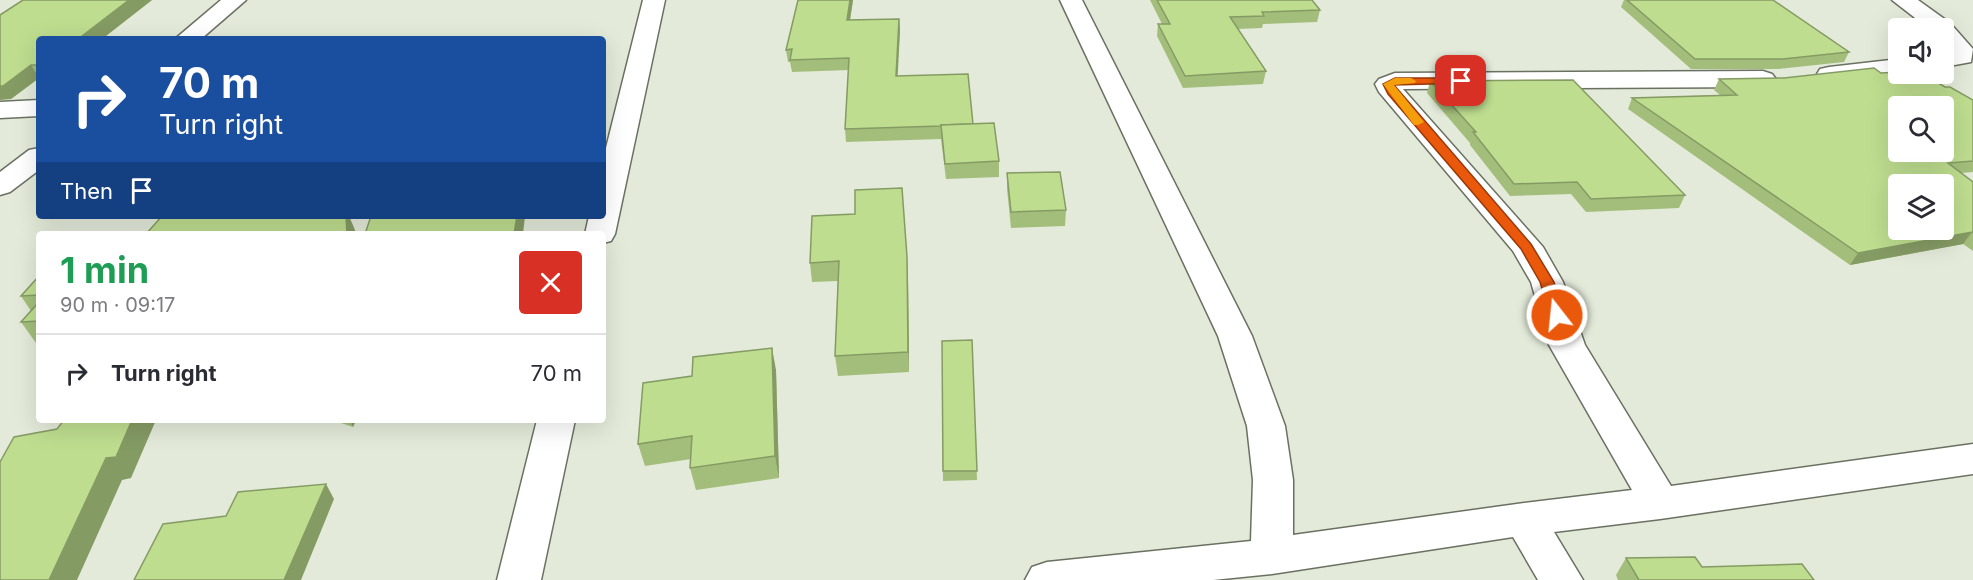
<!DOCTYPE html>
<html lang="en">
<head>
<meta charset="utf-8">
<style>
  :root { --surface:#fff; --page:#f7f7f7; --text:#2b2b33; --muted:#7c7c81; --line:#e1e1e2 }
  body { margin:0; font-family:Inter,sans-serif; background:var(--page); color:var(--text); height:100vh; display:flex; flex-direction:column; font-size:22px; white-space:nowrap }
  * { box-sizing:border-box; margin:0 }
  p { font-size:20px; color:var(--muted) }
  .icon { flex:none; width:33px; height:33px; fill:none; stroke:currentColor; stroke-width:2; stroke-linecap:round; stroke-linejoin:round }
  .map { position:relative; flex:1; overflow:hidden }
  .drawer { position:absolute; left:36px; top:231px; width:570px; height:192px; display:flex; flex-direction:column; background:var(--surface); border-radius:6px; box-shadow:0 6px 24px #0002 }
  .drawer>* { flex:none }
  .hud { position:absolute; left:36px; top:36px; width:570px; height:183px; border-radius:6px; box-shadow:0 6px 24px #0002; background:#1a4fa0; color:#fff; overflow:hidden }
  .fabs { position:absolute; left:1888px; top:18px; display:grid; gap:12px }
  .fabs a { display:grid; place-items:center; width:66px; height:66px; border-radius:6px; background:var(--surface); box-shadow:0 6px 24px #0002; font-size:30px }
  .pin { position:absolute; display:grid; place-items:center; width:51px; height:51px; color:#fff; margin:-26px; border-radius:12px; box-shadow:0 3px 9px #0006 }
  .me { position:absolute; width:66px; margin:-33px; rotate:344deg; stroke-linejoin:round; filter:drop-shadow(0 0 4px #0008) }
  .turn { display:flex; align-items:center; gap:21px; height:126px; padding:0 24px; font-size:27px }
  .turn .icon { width:78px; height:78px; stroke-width:2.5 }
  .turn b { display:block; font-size:42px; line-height:51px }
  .then { display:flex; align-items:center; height:57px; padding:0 24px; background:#0003; gap:12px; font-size:22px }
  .round { display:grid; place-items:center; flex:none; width:63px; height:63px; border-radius:6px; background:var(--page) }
  .overview { display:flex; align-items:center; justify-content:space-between; height:102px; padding:0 24px }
  h1 { font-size:36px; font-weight:700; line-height:45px; color:#1e9e55 }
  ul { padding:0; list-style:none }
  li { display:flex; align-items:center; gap:18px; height:78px; padding:0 24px; border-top:2px solid var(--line) }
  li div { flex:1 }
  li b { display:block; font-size:22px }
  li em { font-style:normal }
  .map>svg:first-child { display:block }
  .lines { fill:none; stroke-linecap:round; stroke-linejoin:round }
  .street-casing { stroke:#6a7162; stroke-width:3 }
  .street { fill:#fff; fill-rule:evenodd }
  .wall { fill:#a3be7b }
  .shaded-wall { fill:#859b64 }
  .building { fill:#bedd8f; stroke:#859b64; stroke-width:1.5; fill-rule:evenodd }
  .route { fill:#ea580c; stroke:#983908; stroke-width:1.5 }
  .slow { fill:#f59e0b }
</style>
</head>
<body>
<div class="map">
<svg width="1973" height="580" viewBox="0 0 1973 580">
  <rect width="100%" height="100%" fill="#e3ead9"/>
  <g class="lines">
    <defs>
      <g id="street">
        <polygon points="221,0 246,0 201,39 175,39"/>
        <polygon points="643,0 665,0 615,234 611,241 603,243 603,234 585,234 589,216 603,216 603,160"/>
        <polygon points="1060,0 1082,0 1252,336 1285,426 1293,480 1293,535 1524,503 1632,490 1549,345 1531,282 1513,251 1379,92 1375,84 1379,79 1395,73 1763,71 1772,74 1776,79 1772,84 1763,87 1403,89 1543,247 1563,282 1585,345 1671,486 1973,444 1973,474 1660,519 1554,532 1583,580 1538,580 1513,537 1272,574 1213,580 1025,580 1032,567 1047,562 1251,541 1253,480 1247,426 1218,336"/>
        <polygon points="1892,0 1918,0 1950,23 1973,49 1971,62 1944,67 1944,53 1949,52 1944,46 1944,28 1928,28"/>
        <polygon points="1899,59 1899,73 1829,81 1820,79 1817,74 1820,69 1829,67"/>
        <polygon points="39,100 39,116 0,118 0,102"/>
        <polygon points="39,148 39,170 10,192 0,195 0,172 29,150"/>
        <polygon points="537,420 575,420 541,580 497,580"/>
      </g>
    </defs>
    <use href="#street" class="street-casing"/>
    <use href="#street" class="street"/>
  </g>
  <g class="wall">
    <polygon points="23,0 152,0 102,39 39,39 39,78 11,99"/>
    <polygon points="798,0 853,0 850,20 899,19 900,30 897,76 973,124 999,161 999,177 946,179 941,139 846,142 845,129 849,70 792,72 790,62 788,62 786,50"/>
    <polygon points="1150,0 1312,0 1320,10 1317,22 1263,24 1262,28 1238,29 1266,71 1263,84 1183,88 1157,36 1158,24 1162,24"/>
    <polygon points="1624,0 1773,0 1849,52 1844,62 1778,69 1691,69 1621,7"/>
    <polygon points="1881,73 1945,87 1973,100 1973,172 1961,173 1973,182 1973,251 1963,244 1850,265 1628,109 1632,98 1720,95 1714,90 1719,79 1784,78"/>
    <polygon points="1430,81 1685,195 1679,208 1586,212 1571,194 1510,196 1470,145 1470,143 1427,93"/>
    <polygon points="1007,173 1066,210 1065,226 1011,228 1007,189"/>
    <polygon points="855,214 908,277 909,372 838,376 835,356 838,281 812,282 810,263"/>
    <polygon points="39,276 39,343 36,343 21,322 31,311 21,296"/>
    <polygon points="972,340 977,480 943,481 942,341"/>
    <polygon points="776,370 779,478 696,490 690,468 691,459 645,466 638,444"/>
    <polygon points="332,420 356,420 353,427"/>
    <polygon points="1626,558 1702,567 1814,580 1618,580 1616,575"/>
  </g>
  <g class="shaded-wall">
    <polygon points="129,0 152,0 102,39 78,39"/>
    <polygon points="850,0 853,0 848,32 847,20"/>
    <polygon points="899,19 900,30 897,89 896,76"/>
    <polygon points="31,65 39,78 11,99 0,100 0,86"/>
    <polygon points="346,216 349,216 355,230 355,234 347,234"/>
    <polygon points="517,216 525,216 523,234 514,234"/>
    <polygon points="1972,232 1963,244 1850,265 1858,253"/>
    <polygon points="907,257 908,277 909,372 908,352"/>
    <polygon points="772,348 776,370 779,478 775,456"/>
    <polygon points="132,420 156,420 131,478 122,480 77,580 49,580 106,458"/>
    <polygon points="350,420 356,420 353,427"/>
    <polygon points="326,484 334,499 301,580 284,580"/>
  </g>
  <g class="building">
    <polygon points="23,0 129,0 78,39 39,39 39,65 31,65 3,86 0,86 0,15"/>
    <polygon points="798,0 850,0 847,20 899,19 896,76 968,74 973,124 941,125 941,126 845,129 849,58 790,60 792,49 786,50"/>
    <polygon points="1157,0 1312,0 1320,10 1262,12 1264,16 1230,17 1266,71 1185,76 1158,24 1170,24"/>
    <polygon points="1627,0 1773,0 1849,52 1783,59 1695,59"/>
    <path d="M1874,68L1881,73L1899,72V74H1923L1945,87H1950L1973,100V161L1948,163L1973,182V233L1972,232L1858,253L1632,98L1737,95L1719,79L1784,78ZM1899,106H1944V152H1899ZM1899,184H1944V230H1899Z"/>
    <polygon points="1573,80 1685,195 1591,199 1577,182 1514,184 1473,132 1476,132 1430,81"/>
    <polygon points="994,123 999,161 945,164 941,125"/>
    <polygon points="1060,172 1066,210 1011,212 1007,173"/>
    <polygon points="902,188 907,257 908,352 835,356 839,261 810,263 812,216 855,214 855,190"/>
    <polygon points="162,216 346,216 347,234 146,234"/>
    <polygon points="371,216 517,216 514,234 365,234"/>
    <polygon points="39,276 39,295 21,296"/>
    <polygon points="39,302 39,321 21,322"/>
    <polygon points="972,340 977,471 943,471 942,341"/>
    <polygon points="772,348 775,456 690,468 692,436 638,444 643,383 692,376 693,357"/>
    <polygon points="64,420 132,420 116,457 106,458 49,580 0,580 0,462 14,437 57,429"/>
    <polygon points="326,484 284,580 134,580 163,524 226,516 238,492"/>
    <polygon points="1695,557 1702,567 1802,564 1814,580 1639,580 1626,558"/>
  </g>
  <polygon class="route" points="1461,78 1465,78 1465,83 1394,85 1531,244 1554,282 1564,315 1562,319 1557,320 1550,315 1540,282 1521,249 1388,94 1383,84 1395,78"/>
  <polygon class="slow" points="1411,78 1416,81 1415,83 1394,85 1424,122 1418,125 1414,125 1383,84 1395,78"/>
</svg>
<div class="fabs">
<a><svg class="icon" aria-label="sound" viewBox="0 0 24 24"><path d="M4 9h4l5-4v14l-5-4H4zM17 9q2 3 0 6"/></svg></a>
<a><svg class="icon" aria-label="search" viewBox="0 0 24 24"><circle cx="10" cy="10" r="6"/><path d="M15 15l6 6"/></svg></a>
<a><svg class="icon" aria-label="layers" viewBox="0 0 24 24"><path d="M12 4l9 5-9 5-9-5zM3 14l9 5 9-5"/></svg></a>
</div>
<div class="pin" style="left:1461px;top:81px;background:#d93025"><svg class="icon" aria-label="arrive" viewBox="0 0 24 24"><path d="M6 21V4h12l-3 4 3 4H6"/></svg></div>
<svg class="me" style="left:1557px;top:315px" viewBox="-20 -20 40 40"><circle r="17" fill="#ea580c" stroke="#fff" stroke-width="3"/><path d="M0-11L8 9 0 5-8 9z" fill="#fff"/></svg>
<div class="hud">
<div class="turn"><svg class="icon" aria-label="right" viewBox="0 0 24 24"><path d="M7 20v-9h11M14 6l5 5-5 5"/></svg><div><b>70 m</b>Turn right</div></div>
<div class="then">Then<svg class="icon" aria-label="arrive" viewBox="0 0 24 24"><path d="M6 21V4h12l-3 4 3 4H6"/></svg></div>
</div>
<section class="drawer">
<div class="overview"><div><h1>1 min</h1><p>90 m · 09:17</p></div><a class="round" style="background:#d93025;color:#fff"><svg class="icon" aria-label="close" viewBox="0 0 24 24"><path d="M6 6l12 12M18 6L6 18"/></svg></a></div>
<ul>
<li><svg class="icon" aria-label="right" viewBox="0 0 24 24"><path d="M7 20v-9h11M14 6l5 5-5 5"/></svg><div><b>Turn right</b></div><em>70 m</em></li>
</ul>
</section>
</div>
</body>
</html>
